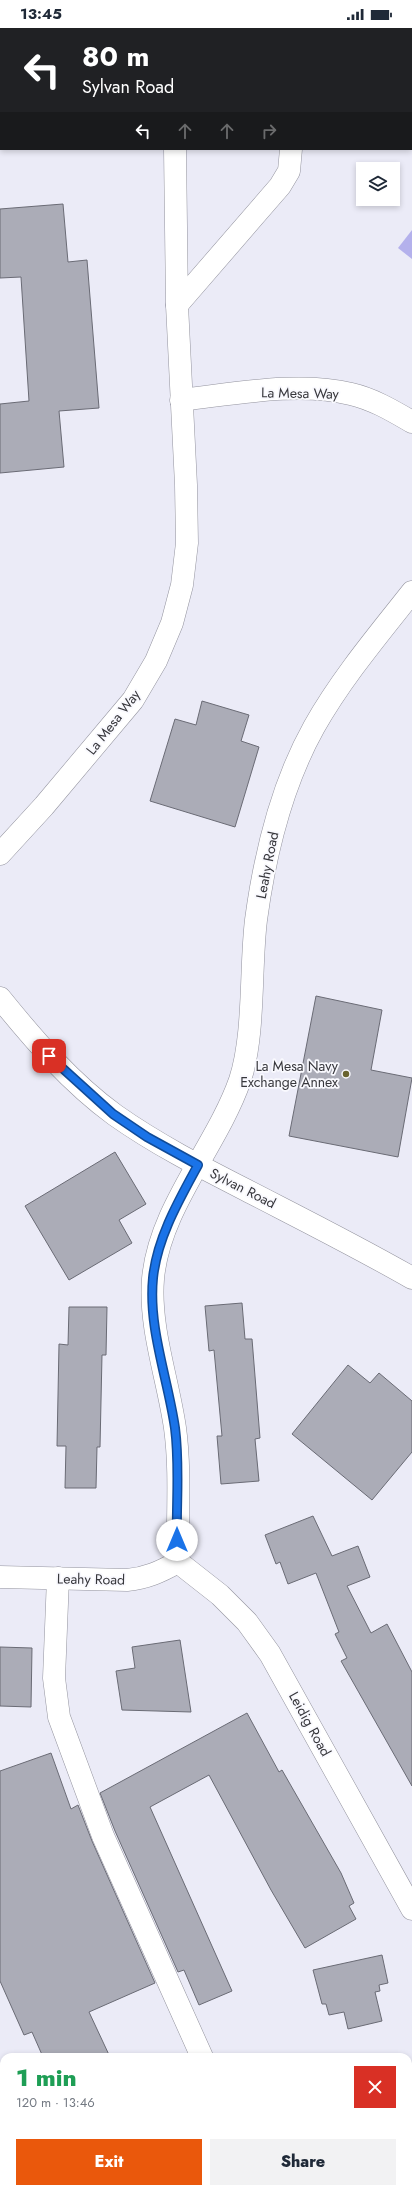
<!DOCTYPE html>
<html lang="en">
<head>
<meta charset="utf-8">
<style>
  :root { --surface:#fff; --page:#f2f2f3; --text:#1f2937; --muted:#747a83; --accent:#ea580c }
  body { margin:0; font-family:Jost,sans-serif; background:var(--page); color:var(--text); height:100vh; display:flex; flex-direction:column; font-size:15px; white-space:nowrap }
  * { box-sizing:border-box; margin:0 }
  p { font-size:13px; color:var(--muted) }
  .icon { flex:none; width:22px; height:22px; fill:none; stroke:currentColor; stroke-width:2; stroke-linecap:round; stroke-linejoin:round }
  .map { position:relative; flex:1; overflow:hidden }
  .side { position:absolute; left:0px; top:2025px; width:412px; height:140px; display:flex; flex-direction:column; background:var(--surface); border-radius:12px 12px 0 0; box-shadow:0 2px 6px #0003 }
  .side>* { flex:none }
  .guide { position:absolute; left:0px; top:0px; width:412px; height:122px; box-shadow:0 2px 6px #0003; background:#202124; color:#fff; overflow:hidden }
  .controls { position:absolute; left:356px; top:134px; display:grid; gap:8px }
  .controls a { display:grid; place-items:center; width:44px; height:44px; border-radius:0px; background:var(--surface); box-shadow:0 2px 6px #0003; font-size:20px }
  .pin { position:absolute; display:grid; place-items:center; width:34px; height:34px; color:#fff; margin:-17px; border-radius:8px; box-shadow:0 2px 6px #0006 }
  .me { position:absolute; width:44px; margin:-22px; rotate:0deg; stroke-linejoin:round; filter:drop-shadow(0 0 3px #0008) }
  .turn { display:flex; align-items:center; gap:14px; height:84px; padding:0 16px; font-size:18px }
  .turn .icon { width:52px; height:52px; stroke-width:2.5 }
  .turn b { display:block; font-size:28px; line-height:34px }
  .lanes { display:flex; align-items:center; height:38px; padding:0 16px; background:#0003; justify-content:center; gap:20px; direction:ltr }
  .lanes .off { opacity:.35 }
  .round { display:grid; place-items:center; flex:none; width:42px; height:42px; border-radius:0px; background:var(--page) }
  .overview { display:flex; align-items:center; justify-content:space-between; height:68px; padding:0 16px }
  h1 { font-size:24px; font-weight:800; line-height:30px; color:#1e9e55 }
  .primary-button { display:flex; gap:8px; margin-top:auto; padding:8px 16px }
  .primary-button a { flex:1; height:46px; border-radius:0px; background:var(--accent); color:#fff; font-size:16px; font-weight:800; line-height:46px; text-align:center }
  .primary-button a+a { background:var(--page); color:var(--text) }
  .status { display:flex; justify-content:space-between; align-items:center; height:28px; padding:0 20px; background:var(--surface); direction:ltr }
  .status svg { height:11px; fill:currentColor }
  .map>svg:first-child { display:block }
  .built { fill:#e0e0f3 }
  .green { fill:#b4b1ec }
  .building { fill:#abacb7; stroke:#6a6b75 }
  .lines { fill:none; stroke-linecap:round; stroke-linejoin:round }
  .minor-casing { stroke:#93939e; stroke-width:23 }
  .minor { stroke:#fff; stroke-width:22 }
  .route-casing { stroke:#114b97; stroke-width:10 }
  .route { stroke:#1a73e8; stroke-width:7 }
  .poi-dot { fill:#69632f; stroke:#f9f9fe; stroke-width:1.5 }
  .labels { text-anchor:middle; stroke-width:3.5; stroke-linejoin:round; paint-order:stroke }
  .street-label { font-size:14px; fill:#37373c; stroke:#f9f9fe }
  .poi-label { font-size:14px; fill:#37373c; stroke:#f9f9fe; text-anchor:end }
</style>
</head>
<body>
<div class="status"><b>13:45</b><svg viewBox="0 0 49 12"><path d="M0 12V9h3v3zM5 12V6h3v6zM10 12V3h3v9zM15 12V0h3v12zM26 1h20v11H26zM47 4h2v5h-2z"/></svg></div>
<div class="map">
<svg width="412" height="2165" viewBox="0 0 412 2165">
  <rect width="100%" height="100%" fill="#ebebf7"/>
  <polygon class="built" points="0,0 412,0 412,58 411,1 1,1 1,95"/>
  <polygon class="green" points="412,202 412,231 398,220"/>
  <g class="building">
    <polygon points="63,176 68,234 87,232 99,380 59,383 64,439 0,445 0,376 29,373 21,249 0,250 0,181"/>
    <polygon points="202,673 249,687 241,713 259,719 235,799 150,773 175,691 196,697"/>
    <polygon points="316,968 382,982 371,1042 412,1050 398,1129 289,1108"/>
    <polygon points="115,1124 146,1176 119,1192 132,1215 69,1252 25,1178"/>
    <polygon points="242,1275 245,1311 252,1311 260,1410 255,1411 259,1453 221,1456 217,1408 222,1408 214,1322 209,1323 205,1278"/>
    <polygon points="69,1279 107,1279 106,1327 102,1327 100,1419 97,1419 96,1460 65,1460 66,1418 57,1418 59,1316 68,1317"/>
    <polygon points="348,1337 370,1355 379,1345 412,1373 412,1424 372,1472 292,1406"/>
    <polygon points="313,1488 332,1528 358,1518 370,1549 347,1558 371,1605 387,1596 412,1644 412,1758 341,1633 347,1630 335,1606 339,1604 316,1545 288,1556 280,1534 276,1536 265,1507"/>
    <polygon points="180,1612 191,1684 122,1682 116,1643 135,1640 132,1619"/>
    <polygon points="0,1619 32,1620 31,1679 0,1678"/>
    <polygon points="247,1685 279,1744 282,1742 341,1845 354,1875 349,1878 356,1891 305,1920 271,1862 209,1747 150,1779 232,1963 199,1977 184,1942 178,1944 115,1803 100,1765"/>
    <polygon points="51,1725 71,1781 78,1777 92,1813 155,1955 89,1984 110,2029 43,2029 32,2004 24,2007 0,1953 0,1743"/>
    <polygon points="382,1927 388,1955 379,1957 380,1963 375,1964 382,1993 348,2001 344,1984 329,1987 326,1976 322,1976 313,1942"/>
  </g>
  <g class="lines">
    <defs>
      <g id="minor">
        <polyline points="177,277 280,158 289,143 291,121"/>
        <path d="M181,372C234,366 299,353 351,366C373,371 393,383 412,394"/>
        <polyline points="0,826 44,778 133,672 156,633 172,595 182,557 187,515 186,457 177,277 175,121"/>
        <path d="M0,970C34,1012 71,1055 115,1087C156,1116 201,1139 246,1162C302,1191 358,1219 412,1250"/>
        <path d="M178,1534C177,1489 181,1444 175,1400C168,1351 149,1300 153,1251C159,1180 217,1118 240,1052C255,1006 250,941 256,892C265,825 281,758 314,699C341,651 378,607 412,564"/>
        <polyline points="178,1534 220,1567 247,1594 270,1626 412,1881"/>
        <path d="M0,1549L127,1552C147,1550 160,1544 178,1534"/>
        <polyline points="58,1550 54,1650 59,1689 103,1808 202,2029"/>
        <polyline points="0,2063 4,2073"/>
        <polyline points="408,2124 412,2117"/>
        <polyline points="23,2161 23,2165"/>
        <polyline points="220,2161 220,2165"/>
        <polyline points="373,2165 378,2161"/>
      </g>
    </defs>
    <use href="#minor" class="minor-casing"/>
    <use href="#minor" class="minor"/>
  </g>
  <g class="lines">
    <defs>
      <path id="route" d="M49,1028L113,1086L147,1109L198,1137C179,1172 157,1210 153,1250C148,1300 168,1351 175,1400C180,1438 176,1475 177,1512"/>
    </defs>
    <use href="#route" class="route-casing"/>
    <use href="#route" class="route"/>
  </g>
  <circle class="poi-dot" cx="346" cy="1046" r="4"/>
  <g class="labels">
    <g class="street-label">
      <text transform="translate(300 365) rotate(1)" y="5">La Mesa Way</text>
      <text transform="translate(113 694) rotate(-52)" y="5">La Mesa Way</text>
      <text transform="translate(267 837) rotate(-79)" y="5">Leahy Road</text>
      <text transform="translate(243 1160) rotate(27)" y="5">Sylvan Road</text>
      <text transform="translate(91 1551) rotate(1)" y="5">Leahy Road</text>
      <text transform="translate(310 1696) rotate(61)" y="5">Leidig Road</text>
    </g>
    <g class="poi-label">
      <text x="338" y="1043">La Mesa Navy<tspan x="338" dy="16">Exchange Annex</tspan></text>
    </g>
  </g>
</svg>
<div class="controls">
<a><svg class="icon" aria-label="layers" viewBox="0 0 24 24"><path d="M12 4l9 5-9 5-9-5zM3 14l9 5 9-5"/></svg></a>
</div>
<div class="pin" style="left:49px;top:1028px;background:#d93025"><svg class="icon" aria-label="arrive" viewBox="0 0 24 24"><path d="M6 21V4h12l-3 4 3 4H6"/></svg></div>
<svg class="me" style="left:177px;top:1512px" viewBox="-20 -20 40 40"><circle r="19" fill="#fff"/><path d="M0-13L10 11 0 6-10 11z" fill="#1a73e8"/></svg>
<div class="guide">
<div class="turn"><svg class="icon" aria-label="left" viewBox="0 0 24 24"><path d="M17 20v-9H6M10 6l-5 5 5 5"/></svg><div><b>80 m</b>Sylvan Road</div></div>
<div class="lanes"><svg class="icon" aria-label="left" viewBox="0 0 24 24"><path d="M17 20v-9H6M10 6l-5 5 5 5"/></svg><svg class="icon off" aria-label="ahead" viewBox="0 0 24 24"><path d="M12 20V5M6 11l6-6 6 6"/></svg><svg class="icon off" aria-label="ahead" viewBox="0 0 24 24"><path d="M12 20V5M6 11l6-6 6 6"/></svg><svg class="icon off" aria-label="right" viewBox="0 0 24 24"><path d="M7 20v-9h11M14 6l5 5-5 5"/></svg></div>
</div>
<section class="side">
<div class="overview"><div><h1>1 min</h1><p>120 m · 13:46</p></div><a class="round" style="background:#d93025;color:#fff"><svg class="icon" aria-label="close" viewBox="0 0 24 24"><path d="M6 6l12 12M18 6L6 18"/></svg></a></div>
<div class="primary-button"><a>Exit</a><a>Share</a></div>
</section>
</div>
</body>
</html>
